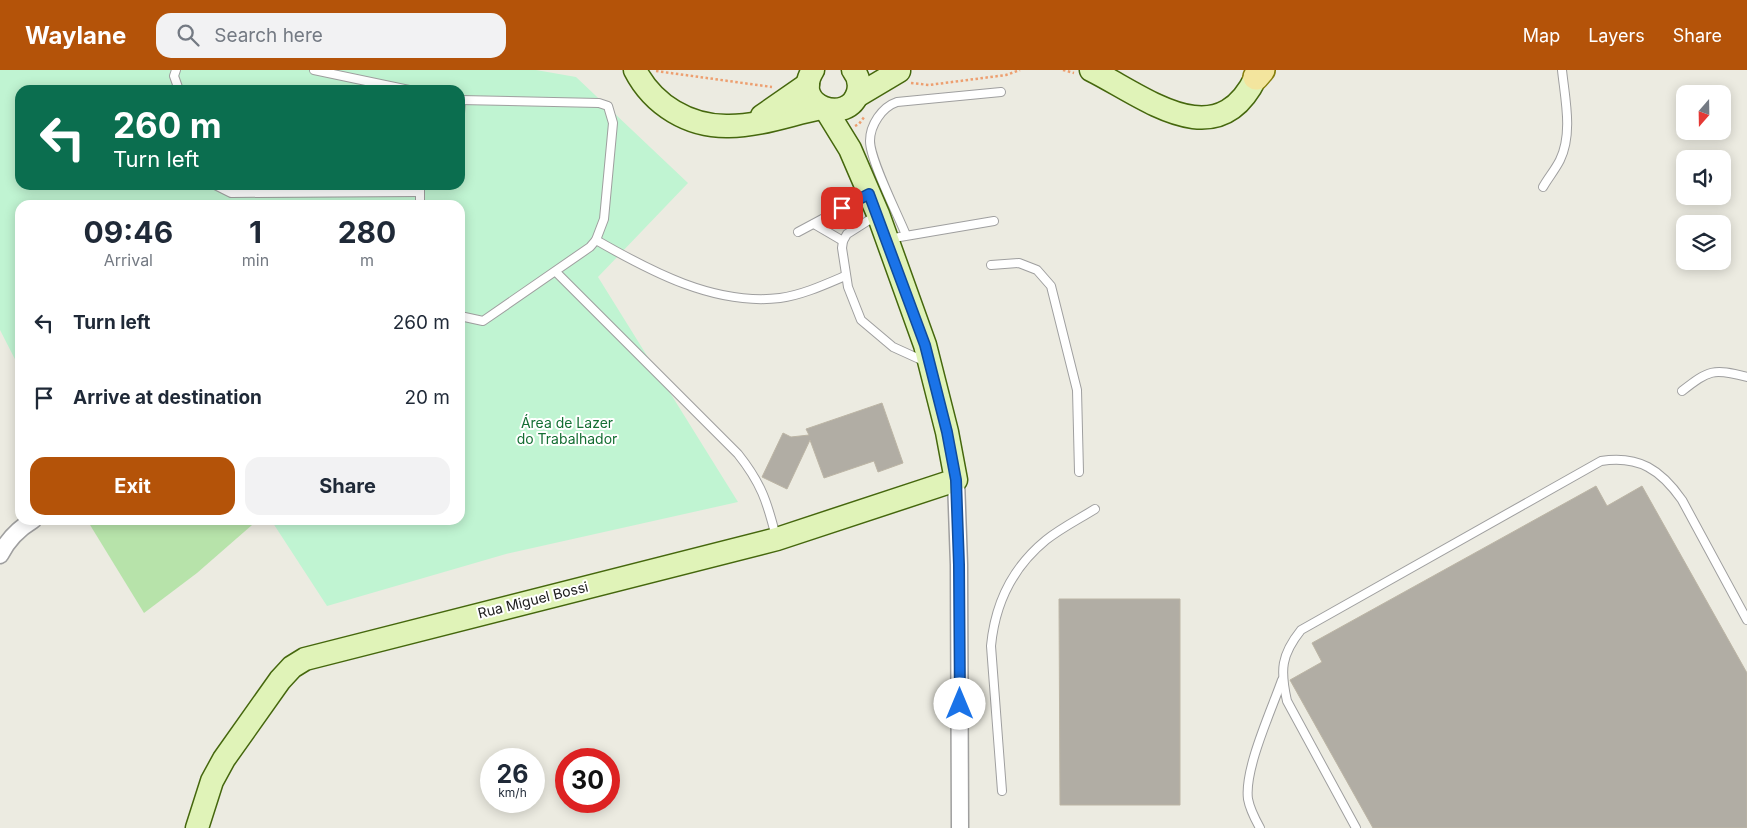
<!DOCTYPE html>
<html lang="en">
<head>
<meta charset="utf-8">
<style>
  :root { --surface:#fff; --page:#f2f2f3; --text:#1f2937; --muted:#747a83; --accent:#b45309 }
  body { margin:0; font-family:Inter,sans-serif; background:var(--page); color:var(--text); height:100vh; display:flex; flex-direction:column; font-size:19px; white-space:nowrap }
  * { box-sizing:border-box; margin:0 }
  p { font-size:16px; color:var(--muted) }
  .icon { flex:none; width:28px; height:28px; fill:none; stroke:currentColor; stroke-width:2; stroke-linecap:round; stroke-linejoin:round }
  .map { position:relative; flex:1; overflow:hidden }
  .drawer { position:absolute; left:15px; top:130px; width:450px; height:325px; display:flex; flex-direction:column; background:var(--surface); border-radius:15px; box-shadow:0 2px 12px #0003 }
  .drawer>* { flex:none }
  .hud { position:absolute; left:15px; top:15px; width:450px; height:105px; border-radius:15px; box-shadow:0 2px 12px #0003; background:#0b6e4f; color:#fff; overflow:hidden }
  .needle { width:32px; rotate:200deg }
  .buttons { position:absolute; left:1676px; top:15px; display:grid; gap:10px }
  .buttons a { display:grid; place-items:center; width:55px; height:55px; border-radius:10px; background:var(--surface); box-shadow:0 2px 12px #0003; font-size:25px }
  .speed { position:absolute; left:480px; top:678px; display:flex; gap:10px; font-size:25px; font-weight:700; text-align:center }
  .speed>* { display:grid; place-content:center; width:65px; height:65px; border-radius:50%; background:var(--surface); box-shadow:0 2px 12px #0003; line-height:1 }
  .speed small { font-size:12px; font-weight:400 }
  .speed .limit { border:8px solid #d22; background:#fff; color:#111 }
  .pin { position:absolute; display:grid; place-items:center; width:42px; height:42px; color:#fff; margin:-21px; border-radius:10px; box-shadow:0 2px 8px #0006 }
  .me { position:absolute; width:55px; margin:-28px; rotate:0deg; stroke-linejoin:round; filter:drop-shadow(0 0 4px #0008) }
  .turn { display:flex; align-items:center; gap:18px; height:105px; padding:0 15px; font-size:22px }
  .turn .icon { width:65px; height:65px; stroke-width:2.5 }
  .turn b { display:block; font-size:35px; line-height:42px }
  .eta { display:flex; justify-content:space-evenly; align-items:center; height:85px; text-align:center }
  .eta b { font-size:30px; font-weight:700; line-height:35px }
  .primary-button { display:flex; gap:10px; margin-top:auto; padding:10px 15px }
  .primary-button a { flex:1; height:58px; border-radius:15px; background:var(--accent); color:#fff; font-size:20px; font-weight:700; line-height:58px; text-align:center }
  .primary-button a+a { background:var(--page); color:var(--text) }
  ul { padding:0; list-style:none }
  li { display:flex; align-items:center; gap:15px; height:75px; padding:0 15px }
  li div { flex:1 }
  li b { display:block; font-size:19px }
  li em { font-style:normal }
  header { display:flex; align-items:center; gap:30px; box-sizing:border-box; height:70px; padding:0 25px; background:var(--accent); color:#fff }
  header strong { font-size:24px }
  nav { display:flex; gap:28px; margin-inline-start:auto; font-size:18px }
  .search { width:350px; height:45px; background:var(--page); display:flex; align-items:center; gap:12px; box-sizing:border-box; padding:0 18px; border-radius:15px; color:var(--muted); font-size:19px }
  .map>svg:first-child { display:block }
  .grass { fill:#b7e3aa }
  .park { fill:#c0f4d2; fill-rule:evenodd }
  .building { fill:#b1ada4; stroke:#bcb5a5 }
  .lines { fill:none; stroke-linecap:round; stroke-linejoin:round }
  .service-casing { stroke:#9f9f9f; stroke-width:10 }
  .minor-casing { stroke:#9f9f9f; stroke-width:19 }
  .secondary-casing { stroke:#45670d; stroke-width:25 }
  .primary-casing { stroke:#867e0c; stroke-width:28 }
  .path { stroke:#ed9f70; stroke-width:2.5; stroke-dasharray:2.5 2.5; stroke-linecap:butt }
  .service { stroke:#fff; stroke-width:8 }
  .minor { stroke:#fff; stroke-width:16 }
  .secondary { stroke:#e0f3b8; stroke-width:22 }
  .primary { stroke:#f3e59e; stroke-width:25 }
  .route-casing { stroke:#114b97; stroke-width:12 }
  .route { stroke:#1a73e8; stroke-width:9 }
  .labels { text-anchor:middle; stroke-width:4; stroke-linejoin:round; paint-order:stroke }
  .park-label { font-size:14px; fill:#146e33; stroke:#fff }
  .street-label { font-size:14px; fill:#1b1b1b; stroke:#fff }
</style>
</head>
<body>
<header>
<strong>Waylane</strong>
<div class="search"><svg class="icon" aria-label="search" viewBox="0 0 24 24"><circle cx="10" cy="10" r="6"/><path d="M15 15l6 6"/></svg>Search here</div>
<nav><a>Map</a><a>Layers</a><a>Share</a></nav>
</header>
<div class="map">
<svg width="1747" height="758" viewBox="0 0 1747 758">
  <rect width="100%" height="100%" fill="#ecebe1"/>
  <polygon class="grass" points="87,450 255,450 252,455 197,503 144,543"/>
  <path class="park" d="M0,0H536L576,7L688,113L598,207L738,432L506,484L327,536L271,450H460V135H20V299L0,260ZM20,20H460V115H20Z"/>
  <g class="building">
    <polygon points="882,333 903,393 878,402 874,391 824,408 810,370 787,419 762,407 783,363 791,367 809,365 806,359"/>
    <polygon points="1596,416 1607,436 1642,416 1747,603 1747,758 1373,758 1290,610 1322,592 1312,573"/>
    <polygon points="1059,529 1180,529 1180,735 1060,735"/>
  </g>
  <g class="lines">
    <defs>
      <g id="service">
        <polyline points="176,0 174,6 179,20"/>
        <polyline points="314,0 409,20"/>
        <polyline points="460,30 599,33 608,36 613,53 604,149 596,170 590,177 483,251 460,246"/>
        <polyline points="460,43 461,30"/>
        <polyline points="215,115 231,123 420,122"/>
        <polyline points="420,115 420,135"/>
        <path d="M1543,117C1548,108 1555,100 1560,90C1573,63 1565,29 1562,0"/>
        <polyline points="877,145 847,164 843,171 842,178 848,217 861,250 893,277 926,292"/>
        <polyline points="814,154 843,171"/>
        <polyline points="798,162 867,125"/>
        <path d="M906,165C898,145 870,90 870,71C870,55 882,37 897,32L1001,22"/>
        <polyline points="888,169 994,151"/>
        <path d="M596,170C650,201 715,236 780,228C802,225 824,215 845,206"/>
        <polyline points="991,195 1019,193 1037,200 1051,216 1077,320 1079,402"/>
        <path d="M556,202L738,384C761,413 767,431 776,467"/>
        <path d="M1682,321C1709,300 1713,298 1747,307"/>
        <path d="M1002,721L991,576C995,534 1013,497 1046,470C1061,458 1079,449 1095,439"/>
        <path d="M1260,758C1255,749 1250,740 1248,729C1244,699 1272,639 1282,610"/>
        <path d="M1356,758L1287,631C1280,600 1281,585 1301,560L1601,391C1639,385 1661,400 1682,430L1747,550"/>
      </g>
      <g id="minor">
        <polyline points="956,410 959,495 960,758"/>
        <path d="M0,485C8,469 18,459 33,450"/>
      </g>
      <g id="secondary">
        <path d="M635,0C653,35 689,57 729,56C760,56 791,44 821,38"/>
        <path d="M813,0C790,37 849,56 858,22C860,14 858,6 853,0"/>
        <path d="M1091,0C1145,27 1217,88 1256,7"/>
        <polyline points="857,26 899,1"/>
        <polyline points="762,46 808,14"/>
        <polyline points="197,758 212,711 224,689 280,610 292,597 305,589 777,469 956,410 947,362 925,275 878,144 850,79 826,40"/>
      </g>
      <polyline id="primary" points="1256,7 1262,0"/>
    </defs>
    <use href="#service" class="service-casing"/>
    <use href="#minor" class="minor-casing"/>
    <use href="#secondary" class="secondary-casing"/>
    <use href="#primary" class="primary-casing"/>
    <g class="path">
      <polyline points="1063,0 1074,3"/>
      <polyline points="656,1 772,17"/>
      <polyline points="911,13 929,15 1006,5 1020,0"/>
      <polyline points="855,56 859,54 865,46"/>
    </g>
    <use href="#service" class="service"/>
    <use href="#minor" class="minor"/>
    <use href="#secondary" class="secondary"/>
    <use href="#primary" class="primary"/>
  </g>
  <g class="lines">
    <defs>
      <polyline id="route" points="842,138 869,124 925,275 947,362 956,410 959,495 960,634"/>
    </defs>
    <use href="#route" class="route-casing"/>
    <use href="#route" class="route"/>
  </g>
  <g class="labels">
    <g class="park-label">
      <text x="567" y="358">Área de Lazer<tspan x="567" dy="16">do Trabalhador</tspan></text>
    </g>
    <g class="street-label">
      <text transform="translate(533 530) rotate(-14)" y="5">Rua Miguel Bossi</text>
    </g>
  </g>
</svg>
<div class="buttons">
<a><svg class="needle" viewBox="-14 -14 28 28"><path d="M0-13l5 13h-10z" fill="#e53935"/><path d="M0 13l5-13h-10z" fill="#747a83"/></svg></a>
<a><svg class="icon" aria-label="sound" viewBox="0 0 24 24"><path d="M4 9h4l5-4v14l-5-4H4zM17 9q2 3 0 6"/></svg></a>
<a><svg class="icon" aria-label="layers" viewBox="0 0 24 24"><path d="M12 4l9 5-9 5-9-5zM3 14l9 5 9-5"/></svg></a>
</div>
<div class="speed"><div>26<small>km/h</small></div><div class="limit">30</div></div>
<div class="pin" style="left:842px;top:138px;background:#d93025"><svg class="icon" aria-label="arrive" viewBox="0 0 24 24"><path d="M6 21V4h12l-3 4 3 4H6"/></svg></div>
<svg class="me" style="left:960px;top:634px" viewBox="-20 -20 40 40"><circle r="19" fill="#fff"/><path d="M0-13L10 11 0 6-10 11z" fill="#1a73e8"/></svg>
<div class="hud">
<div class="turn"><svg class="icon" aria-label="left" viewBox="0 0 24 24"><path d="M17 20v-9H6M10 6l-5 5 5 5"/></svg><div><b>260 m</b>Turn left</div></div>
</div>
<section class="drawer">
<div class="eta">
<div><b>09:46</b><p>Arrival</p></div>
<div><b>1</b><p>min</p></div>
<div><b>280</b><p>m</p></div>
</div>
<ul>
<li><svg class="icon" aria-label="left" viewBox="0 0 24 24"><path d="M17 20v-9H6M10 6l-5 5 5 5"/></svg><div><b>Turn left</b></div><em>260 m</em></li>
<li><svg class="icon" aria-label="arrive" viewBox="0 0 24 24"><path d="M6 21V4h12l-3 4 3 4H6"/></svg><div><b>Arrive at destination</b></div><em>20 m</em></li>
</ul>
<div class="primary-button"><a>Exit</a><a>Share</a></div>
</section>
</div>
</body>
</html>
